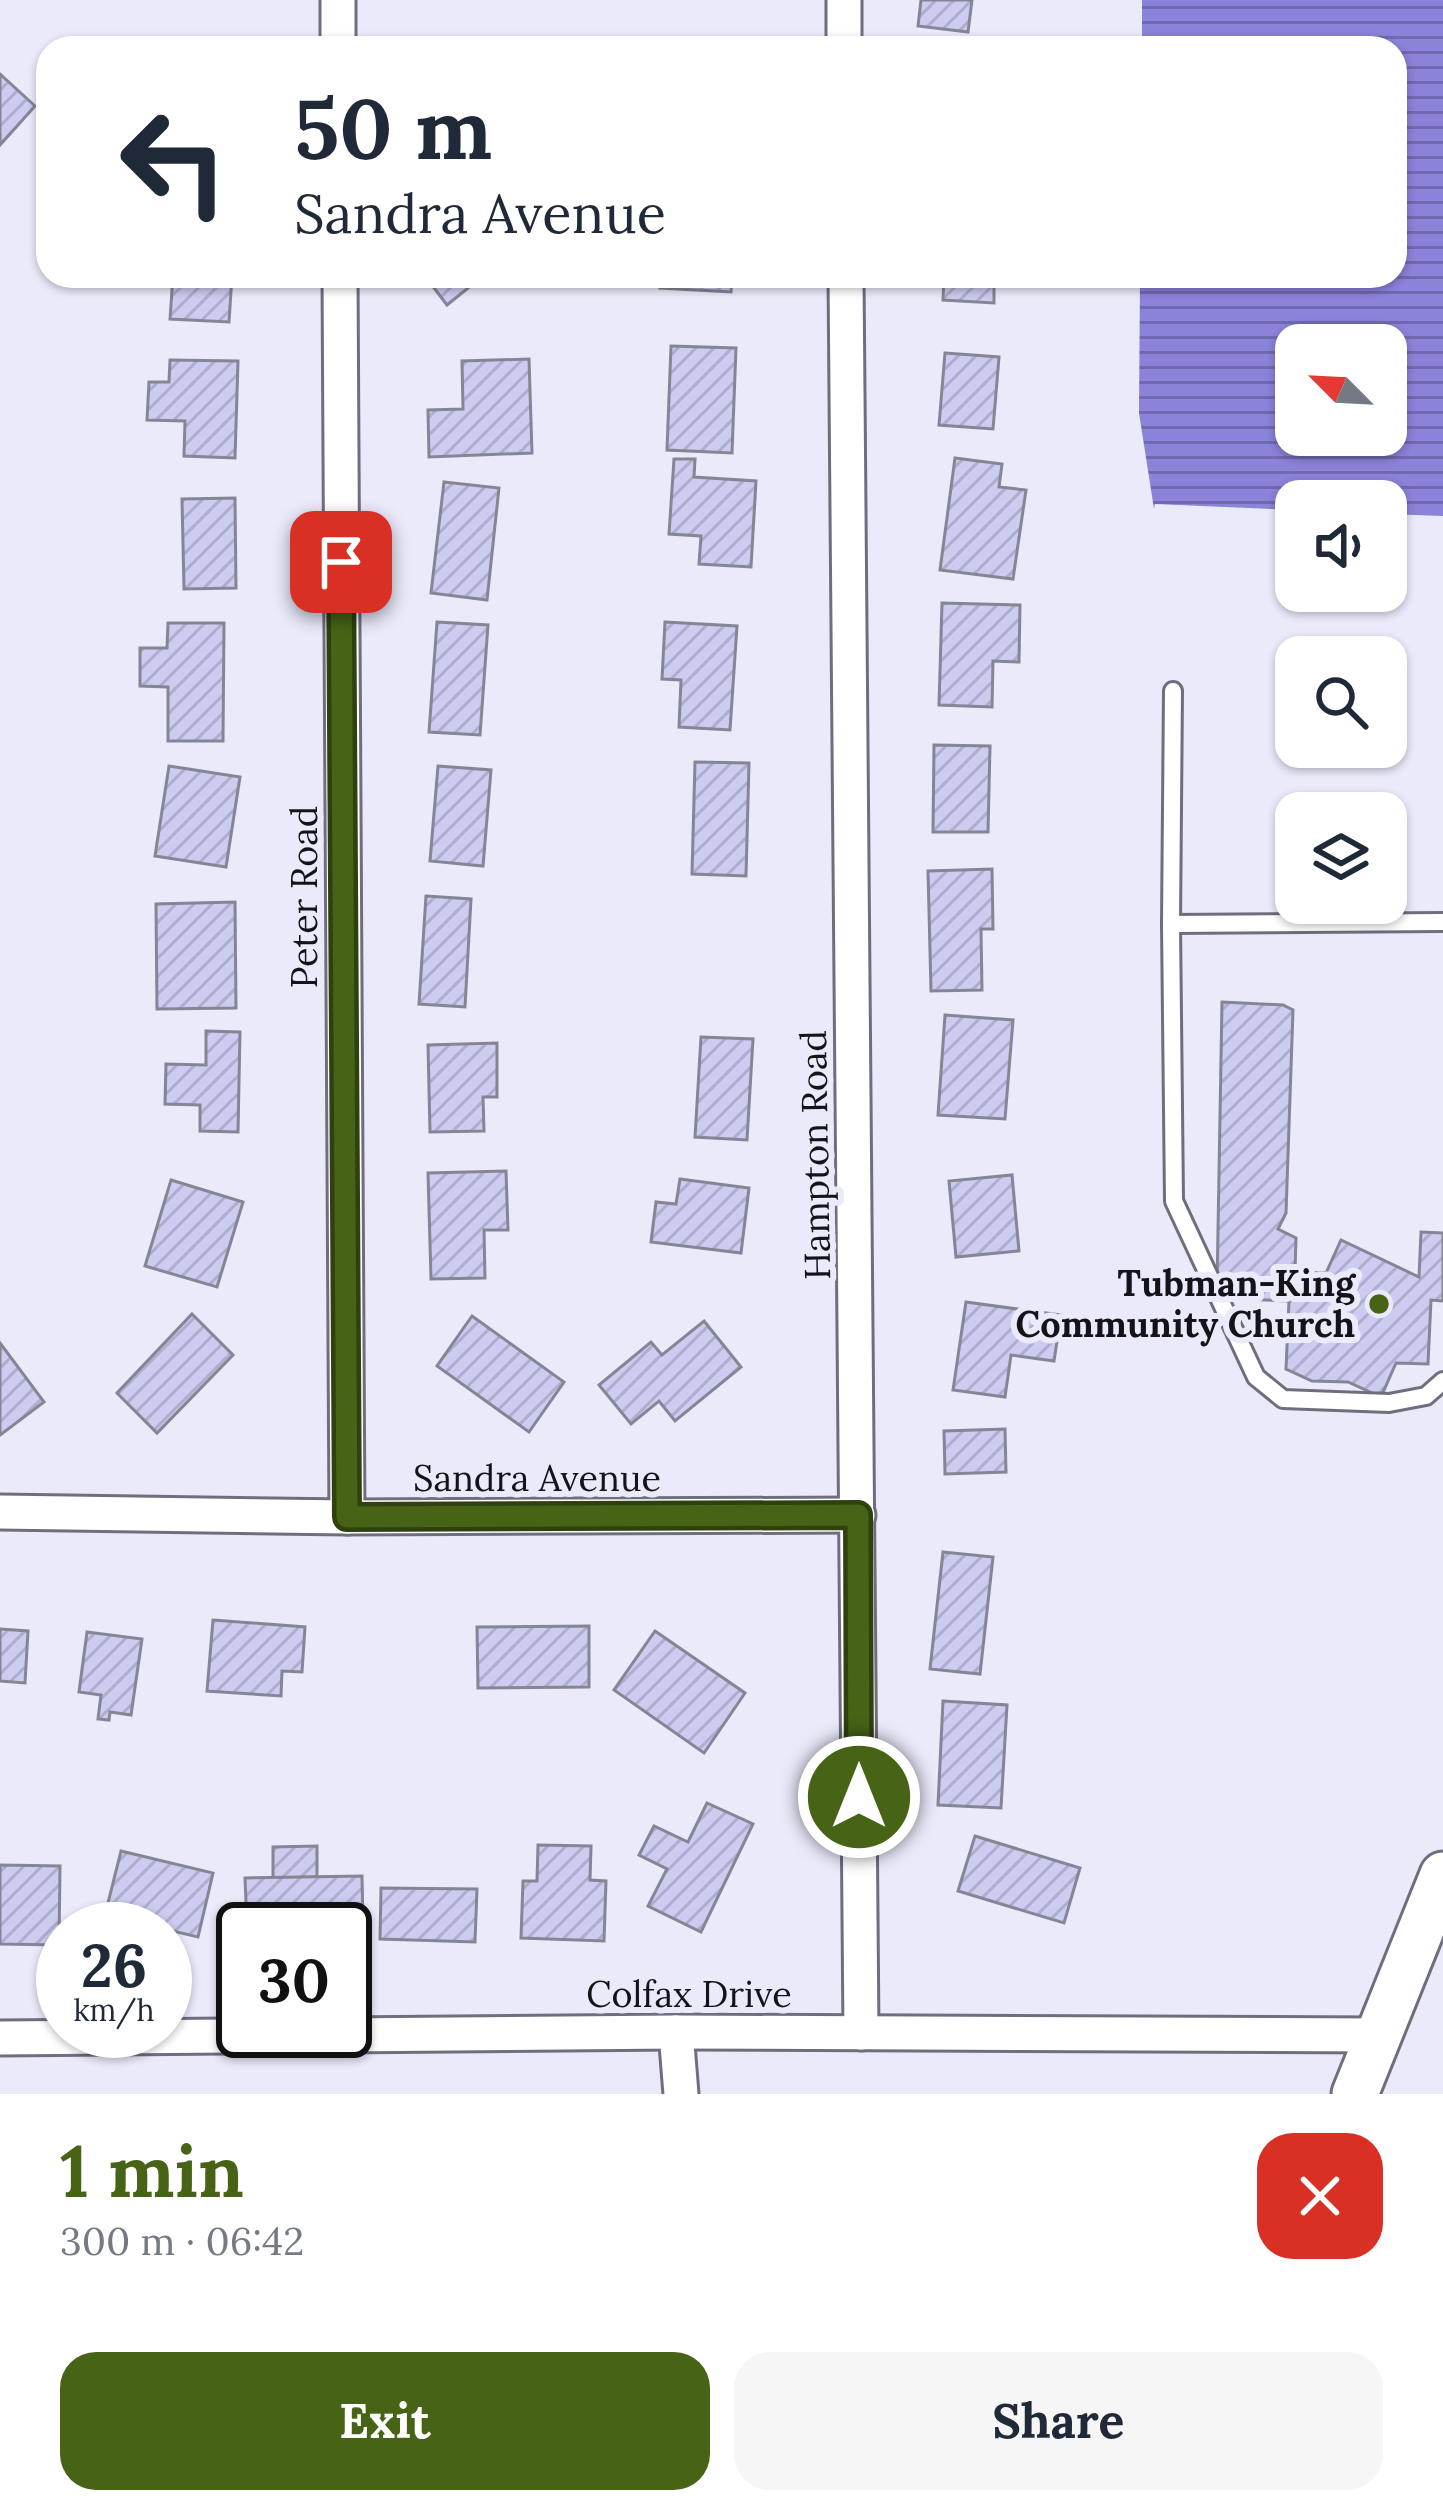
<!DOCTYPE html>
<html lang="en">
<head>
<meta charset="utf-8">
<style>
  :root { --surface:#fff; --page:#f6f6f7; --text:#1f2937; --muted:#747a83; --accent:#476416 }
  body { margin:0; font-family:Lora,serif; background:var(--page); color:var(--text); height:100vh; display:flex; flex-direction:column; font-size:45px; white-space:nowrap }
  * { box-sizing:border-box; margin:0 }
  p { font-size:39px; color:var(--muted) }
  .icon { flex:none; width:66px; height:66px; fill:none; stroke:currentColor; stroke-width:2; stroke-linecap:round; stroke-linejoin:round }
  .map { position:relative; height:2094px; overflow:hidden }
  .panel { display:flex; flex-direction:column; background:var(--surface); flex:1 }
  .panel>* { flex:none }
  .hud { position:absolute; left:36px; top:36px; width:1371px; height:252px; border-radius:36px; box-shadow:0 3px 9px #0004; background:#fff; color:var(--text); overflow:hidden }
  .needle { width:78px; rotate:294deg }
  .tools { position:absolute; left:1275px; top:324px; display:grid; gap:24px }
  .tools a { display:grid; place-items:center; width:132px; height:132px; border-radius:24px; background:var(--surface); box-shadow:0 3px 9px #0004; font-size:60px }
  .speed { position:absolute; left:36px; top:1902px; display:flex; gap:24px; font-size:60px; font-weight:700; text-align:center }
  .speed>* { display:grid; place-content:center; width:156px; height:156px; border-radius:50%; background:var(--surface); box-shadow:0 3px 9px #0004; line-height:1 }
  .speed small { font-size:30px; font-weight:400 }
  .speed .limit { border:6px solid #111; border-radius:18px; background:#fff; color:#111 }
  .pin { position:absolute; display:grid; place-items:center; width:102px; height:102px; color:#fff; margin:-51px; border-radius:24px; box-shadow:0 6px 18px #0006 }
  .me { position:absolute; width:132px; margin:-66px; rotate:0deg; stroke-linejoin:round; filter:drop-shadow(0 0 9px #0008) }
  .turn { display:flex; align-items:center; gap:42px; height:252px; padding:0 60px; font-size:54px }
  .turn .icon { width:156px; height:156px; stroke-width:2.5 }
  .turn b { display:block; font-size:84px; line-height:102px }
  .round { display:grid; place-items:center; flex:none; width:126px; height:126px; border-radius:36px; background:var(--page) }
  .headline { display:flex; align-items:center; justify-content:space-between; height:204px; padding:0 60px }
  h1 { font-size:72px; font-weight:700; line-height:90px; color:var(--accent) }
  .cta { display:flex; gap:24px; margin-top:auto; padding:24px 60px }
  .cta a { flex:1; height:138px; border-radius:36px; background:var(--accent); color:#fff; font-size:48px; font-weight:700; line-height:138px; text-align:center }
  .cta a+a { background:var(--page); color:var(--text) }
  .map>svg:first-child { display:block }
  .water { fill:url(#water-rules); fill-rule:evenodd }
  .building { fill:url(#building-hatch); stroke:#868595; stroke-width:3 }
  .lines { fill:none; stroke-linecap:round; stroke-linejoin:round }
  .lane-casing { stroke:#6f6e7d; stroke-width:22 }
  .street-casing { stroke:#6f6e7d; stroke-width:39 }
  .secondary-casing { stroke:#6f6e7d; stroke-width:51 }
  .lane { stroke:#fff; stroke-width:16 }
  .street { stroke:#fff; stroke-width:33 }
  .secondary { stroke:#fff; stroke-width:45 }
  .route-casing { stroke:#2e410e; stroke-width:30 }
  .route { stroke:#476416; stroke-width:21 }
  .poi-dot { fill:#476416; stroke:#eaeafb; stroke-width:4.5 }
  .labels { text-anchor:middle; stroke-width:12; stroke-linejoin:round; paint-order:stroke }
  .street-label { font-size:36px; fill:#131319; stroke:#eaeafb }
  .poi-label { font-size:36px; font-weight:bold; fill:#131319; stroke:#eaeafb; text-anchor:end }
</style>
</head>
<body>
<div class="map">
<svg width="1443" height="2094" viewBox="0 0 1443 2094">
  <defs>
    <pattern id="water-rules" width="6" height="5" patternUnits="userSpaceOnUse" patternTransform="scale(3)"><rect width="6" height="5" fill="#8b82d9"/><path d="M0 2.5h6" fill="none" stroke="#7069af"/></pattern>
    <pattern id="building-hatch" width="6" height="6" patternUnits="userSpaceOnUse" patternTransform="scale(3)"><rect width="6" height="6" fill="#cccbf0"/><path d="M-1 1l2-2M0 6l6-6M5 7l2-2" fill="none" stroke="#aeadcd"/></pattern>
  </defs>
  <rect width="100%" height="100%" fill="#eaeafb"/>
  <path class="water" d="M1142,0H1443V516L1386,514V501H1296V510L1155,504L1154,509L1139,413L1140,276H1395V48H1142ZM1296,345H1386V435H1296Z"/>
  <g class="building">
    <polygon points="921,0 972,0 968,32 918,26"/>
    <polygon points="0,74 35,106 0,145"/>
    <polygon points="173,276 232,276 229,322 170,319"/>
    <polygon points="425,276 483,276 447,305"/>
    <polygon points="661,276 732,276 731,292 660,288"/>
    <polygon points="944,276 994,276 994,303 943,300"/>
    <polygon points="671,346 736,348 732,453 667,450"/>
    <polygon points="945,353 999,357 993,429 939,425"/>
    <polygon points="529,359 532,453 429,457 428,410 463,409 462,361"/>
    <polygon points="170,360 238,361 235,458 184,456 185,421 147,420 149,382 169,382"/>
    <polygon points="955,458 1002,464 999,487 1026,490 1013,579 940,570"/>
    <polygon points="674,459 695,459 694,477 756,481 751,567 699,564 701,536 669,534"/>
    <polygon points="444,482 499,488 487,600 431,593"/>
    <polygon points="235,498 236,588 184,589 182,499"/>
    <polygon points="942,603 1020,605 1019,662 993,661 992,707 939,705"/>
    <polygon points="437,622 488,625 480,735 429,732"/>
    <polygon points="665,622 737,626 730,730 679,727 681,680 662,679"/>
    <polygon points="168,623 224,623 223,741 168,741 168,687 140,686 140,648 167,648"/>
    <polygon points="934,745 990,746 988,832 933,832"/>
    <polygon points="695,762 749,763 746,876 692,874"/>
    <polygon points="169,766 240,777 226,867 155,856"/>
    <polygon points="438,766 491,770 483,866 430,861"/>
    <polygon points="992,869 993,929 981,929 982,990 931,991 928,871"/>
    <polygon points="426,896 471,899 465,1007 419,1004"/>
    <polygon points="235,902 236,1008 157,1009 156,904"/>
    <polygon points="1222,1002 1283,1005 1293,1010 1286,1213 1278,1229 1296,1238 1295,1272 1326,1273 1341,1240 1419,1277 1421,1232 1443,1233 1443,1301 1431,1300 1428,1364 1396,1363 1381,1397 1348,1382 1312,1381 1286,1369 1289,1301 1240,1299 1217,1288"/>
    <polygon points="945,1015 1013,1020 1005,1119 938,1115"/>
    <polygon points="206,1031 240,1032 238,1132 200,1131 200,1105 165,1104 166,1064 206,1065"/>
    <polygon points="701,1037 753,1039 747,1140 695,1137"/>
    <polygon points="497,1043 497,1097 483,1097 484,1131 430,1132 428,1045"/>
    <polygon points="506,1171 508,1230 484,1230 485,1278 431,1279 428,1173"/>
    <polygon points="1012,1175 1019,1251 956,1257 949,1181"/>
    <polygon points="680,1179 749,1188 741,1253 651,1242 656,1202 676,1204"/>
    <polygon points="171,1180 243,1202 217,1287 145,1266"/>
    <polygon points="966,1302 1061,1315 1054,1361 1011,1355 1005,1397 953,1390"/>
    <polygon points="192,1314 233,1355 157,1433 117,1393"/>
    <polygon points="472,1316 564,1382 529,1432 437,1366"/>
    <polygon points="704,1321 741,1367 675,1421 659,1401 631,1424 599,1385 651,1342 662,1355"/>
    <polygon points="0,1343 44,1402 0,1435"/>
    <polygon points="1005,1429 1006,1472 945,1474 944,1431"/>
    <polygon points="943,1552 993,1557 980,1674 930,1669"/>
    <polygon points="213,1620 305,1627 302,1672 282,1671 281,1696 207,1691"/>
    <polygon points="589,1626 589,1687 478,1688 477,1627"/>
    <polygon points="0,1629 28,1631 25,1683 0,1681"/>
    <polygon points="655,1631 745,1693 704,1753 614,1690"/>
    <polygon points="87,1632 142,1639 131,1715 110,1712 109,1720 98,1719 101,1695 79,1692"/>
    <polygon points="943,1701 1007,1705 1001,1808 938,1805"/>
    <polygon points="707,1803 753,1824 701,1932 648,1906 667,1869 639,1855 654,1826 688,1842"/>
    <polygon points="975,1836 1080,1868 1064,1923 958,1891"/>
    <polygon points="538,1845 591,1846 590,1880 606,1881 604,1941 521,1938 523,1881 537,1881"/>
    <polygon points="317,1846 317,1877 273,1878 273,1847"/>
    <polygon points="121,1851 213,1873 198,1937 105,1915"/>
    <polygon points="0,1865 60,1866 59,1945 0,1944"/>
    <polygon points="362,1876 363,1924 247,1926 245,1878"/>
    <polygon points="381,1888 477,1889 475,1942 380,1939"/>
  </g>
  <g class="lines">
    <defs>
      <g id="lane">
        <polyline points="1173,691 1171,924 1443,922"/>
        <polyline points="1171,924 1174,1201 1256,1377 1283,1399 1389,1403 1426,1396 1443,1381"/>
      </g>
      <g id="street">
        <polyline points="338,0 338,48"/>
        <polyline points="844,0 844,48"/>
        <polyline points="340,276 347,1517"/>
        <polyline points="846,276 861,2033"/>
        <polyline points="0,1512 347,1517 858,1515"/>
        <polyline points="676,2032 681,2094"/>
        <polyline points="0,2038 676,2032 1378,2035"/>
      </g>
      <polyline id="secondary" points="1355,2094 1443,1875"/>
    </defs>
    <use href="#lane" class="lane-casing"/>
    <use href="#street" class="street-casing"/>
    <use href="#secondary" class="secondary-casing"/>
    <use href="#lane" class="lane"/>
    <use href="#street" class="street"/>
    <use href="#secondary" class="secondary"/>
  </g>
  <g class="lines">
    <defs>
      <polyline id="route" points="341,562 347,1517 858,1515 859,1797"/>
    </defs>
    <use href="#route" class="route-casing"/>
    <use href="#route" class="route"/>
  </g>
  <circle class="poi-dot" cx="1379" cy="1304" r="12"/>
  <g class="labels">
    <g class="street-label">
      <text transform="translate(304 897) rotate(-90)" y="13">Peter Road</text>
      <text transform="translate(815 1155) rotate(-91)" y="13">Hampton Road</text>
      <text x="537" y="1491">Sandra Avenue</text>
      <text x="689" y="2007">Colfax Drive</text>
    </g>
    <g class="poi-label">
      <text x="1355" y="1296">Tubman-King<tspan x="1355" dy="41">Community Church</tspan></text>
    </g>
  </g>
</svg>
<div class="tools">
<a><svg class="needle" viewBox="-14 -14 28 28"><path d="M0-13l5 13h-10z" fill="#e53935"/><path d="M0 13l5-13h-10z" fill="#747a83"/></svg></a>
<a><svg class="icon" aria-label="sound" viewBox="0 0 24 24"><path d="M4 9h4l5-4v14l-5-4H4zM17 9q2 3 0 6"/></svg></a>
<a><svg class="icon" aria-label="search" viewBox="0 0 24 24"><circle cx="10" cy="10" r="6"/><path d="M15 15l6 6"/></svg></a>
<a><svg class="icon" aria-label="layers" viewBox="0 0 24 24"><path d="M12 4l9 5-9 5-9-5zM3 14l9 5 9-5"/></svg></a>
</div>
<div class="speed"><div>26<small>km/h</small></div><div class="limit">30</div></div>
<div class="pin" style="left:341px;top:562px;background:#d93025"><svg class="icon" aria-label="arrive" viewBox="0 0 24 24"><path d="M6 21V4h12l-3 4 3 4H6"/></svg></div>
<svg class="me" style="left:859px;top:1797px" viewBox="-20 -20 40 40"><circle r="17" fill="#476416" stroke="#fff" stroke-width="3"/><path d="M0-11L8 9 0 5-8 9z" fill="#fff"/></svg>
<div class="hud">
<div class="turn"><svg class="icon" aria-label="left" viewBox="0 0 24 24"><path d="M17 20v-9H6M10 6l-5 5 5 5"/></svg><div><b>50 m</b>Sandra Avenue</div></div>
</div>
</div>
<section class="panel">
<div class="headline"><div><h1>1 min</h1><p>300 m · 06:42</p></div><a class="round" style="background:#d93025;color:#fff"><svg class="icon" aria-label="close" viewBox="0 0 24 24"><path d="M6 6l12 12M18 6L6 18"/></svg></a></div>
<div class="cta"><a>Exit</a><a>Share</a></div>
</section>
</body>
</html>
